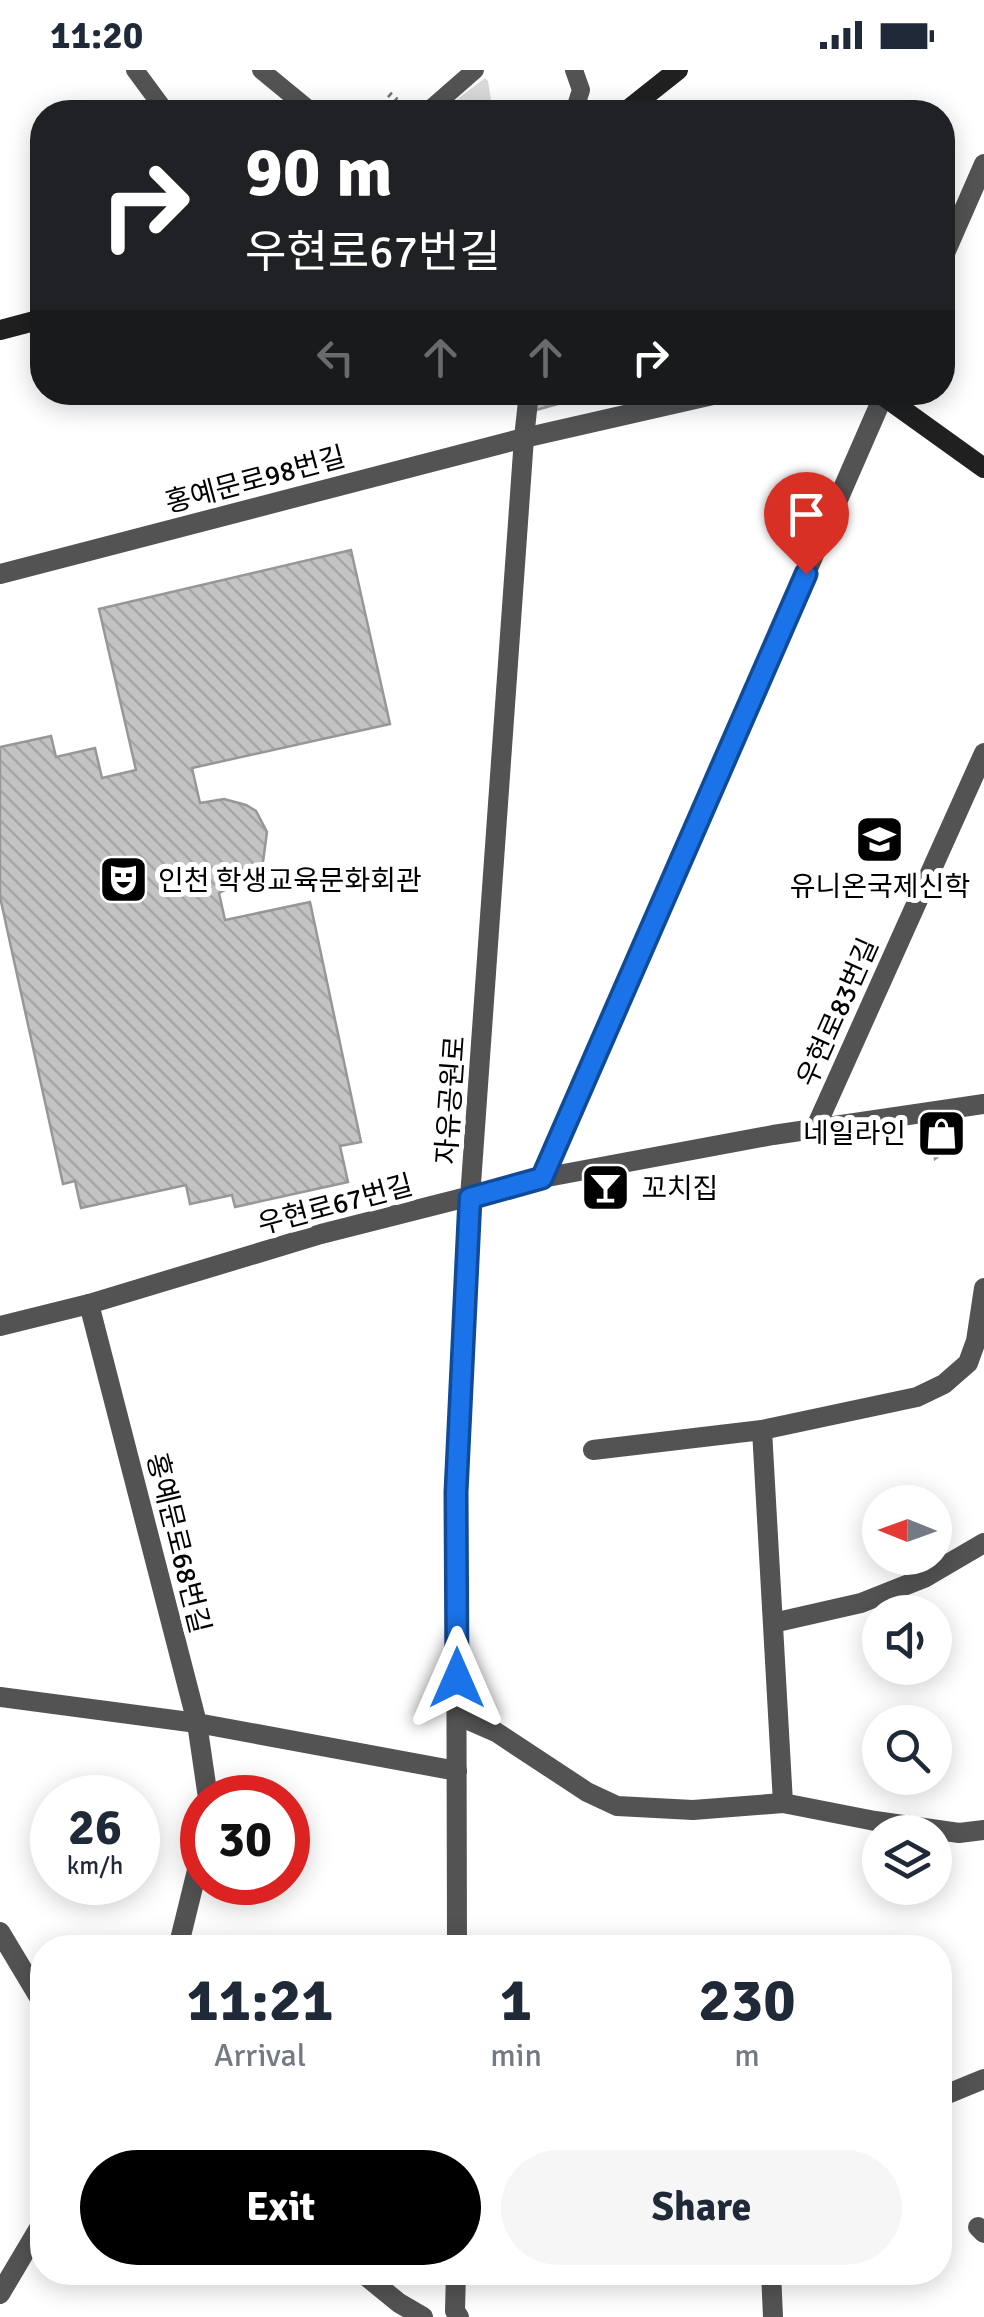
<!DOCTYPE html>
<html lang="en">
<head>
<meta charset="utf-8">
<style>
  :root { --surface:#fff; --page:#f6f6f7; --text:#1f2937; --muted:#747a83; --accent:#000 }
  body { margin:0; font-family:Signika,"Noto Sans KR",sans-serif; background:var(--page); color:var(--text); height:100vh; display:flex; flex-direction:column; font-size:38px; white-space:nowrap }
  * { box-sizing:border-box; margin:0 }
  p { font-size:32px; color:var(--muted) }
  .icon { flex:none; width:55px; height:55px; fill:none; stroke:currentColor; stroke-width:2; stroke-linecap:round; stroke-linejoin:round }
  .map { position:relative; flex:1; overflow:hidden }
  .side { position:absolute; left:30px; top:1865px; width:922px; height:350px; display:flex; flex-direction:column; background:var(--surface); border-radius:40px; box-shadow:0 5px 25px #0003 }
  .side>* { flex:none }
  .guide { position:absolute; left:30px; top:30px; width:925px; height:305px; border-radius:40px; box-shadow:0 5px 25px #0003; background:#202124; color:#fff; overflow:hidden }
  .needle { width:65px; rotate:271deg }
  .buttons { position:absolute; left:862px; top:1415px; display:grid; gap:20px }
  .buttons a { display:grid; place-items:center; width:90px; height:90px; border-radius:50%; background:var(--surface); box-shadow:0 5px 25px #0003; font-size:50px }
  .speed { position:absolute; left:30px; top:1705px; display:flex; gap:20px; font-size:50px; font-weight:700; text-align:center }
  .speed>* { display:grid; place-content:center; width:130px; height:130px; border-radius:50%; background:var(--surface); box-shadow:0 5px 25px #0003; line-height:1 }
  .speed small { font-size:25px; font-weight:400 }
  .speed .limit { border:15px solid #d22; background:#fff; color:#111 }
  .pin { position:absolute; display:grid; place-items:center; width:85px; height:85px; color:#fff; margin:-102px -42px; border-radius:50% 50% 50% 0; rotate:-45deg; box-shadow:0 0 10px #0007 }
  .pin .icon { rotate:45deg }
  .me { position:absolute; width:110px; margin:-55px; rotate:0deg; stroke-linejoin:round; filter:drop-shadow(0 0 8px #0008) }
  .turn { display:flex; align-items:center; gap:35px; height:210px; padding:0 50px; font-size:45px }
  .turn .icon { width:130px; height:130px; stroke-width:2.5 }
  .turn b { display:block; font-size:70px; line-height:85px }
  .lanes { display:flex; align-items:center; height:95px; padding:0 50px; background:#0003; justify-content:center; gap:50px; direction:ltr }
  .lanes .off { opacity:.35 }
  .eta { display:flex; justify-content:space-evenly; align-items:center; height:170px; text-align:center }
  .eta b { font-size:60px; font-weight:700; line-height:70px }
  .button { display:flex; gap:20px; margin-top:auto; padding:20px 50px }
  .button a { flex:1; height:115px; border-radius:60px; background:var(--accent); color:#fff; font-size:40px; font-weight:700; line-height:115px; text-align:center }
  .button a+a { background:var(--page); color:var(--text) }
  .status { display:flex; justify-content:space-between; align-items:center; height:70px; padding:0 50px; background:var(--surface); direction:ltr }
  .status svg { height:28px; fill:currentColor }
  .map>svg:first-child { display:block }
  .park { fill:#dadada }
  .building { fill:url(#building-back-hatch); stroke:#979797; stroke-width:2.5 }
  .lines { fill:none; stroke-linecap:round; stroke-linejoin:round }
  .path { stroke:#757575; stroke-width:6; stroke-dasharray:2.5 5; stroke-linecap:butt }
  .lane { stroke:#535353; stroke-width:18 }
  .street { stroke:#535353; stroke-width:20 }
  .secondary { stroke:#202020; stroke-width:20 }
  .route-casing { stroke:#114b97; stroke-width:25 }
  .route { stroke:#1a73e8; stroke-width:18 }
  .labels { text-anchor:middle; stroke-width:10; stroke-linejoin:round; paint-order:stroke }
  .street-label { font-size:28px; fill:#000; stroke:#fff }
  .poi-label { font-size:28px; fill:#000; stroke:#fff; text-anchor:start }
</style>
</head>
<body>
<div class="status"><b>11:20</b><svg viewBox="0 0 49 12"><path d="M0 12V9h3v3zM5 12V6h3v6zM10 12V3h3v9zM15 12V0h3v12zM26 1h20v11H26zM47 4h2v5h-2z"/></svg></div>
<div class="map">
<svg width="984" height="2247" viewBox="0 0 984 2247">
  <defs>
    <pattern id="building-back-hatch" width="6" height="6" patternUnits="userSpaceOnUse" patternTransform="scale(2.5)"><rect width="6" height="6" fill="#c3c3c3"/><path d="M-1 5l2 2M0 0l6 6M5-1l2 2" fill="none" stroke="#a6a6a6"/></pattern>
  </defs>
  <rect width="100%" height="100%" fill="#fff"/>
  <polygon class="park" points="485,8 488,11 493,42 444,42 443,40"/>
  <g class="building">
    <polygon points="537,322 589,322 590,325 536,340"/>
    <polygon points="351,480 390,654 192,698 200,733 224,729 246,735 256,741 267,762 263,792 252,807 219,823 225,850 310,832 361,1072 340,1076 348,1112 235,1137 232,1125 190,1134 186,1115 81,1138 75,1111 63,1114 0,827 0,677 51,666 56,687 95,678 102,708 136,700 99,539"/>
    <polygon points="949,1048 953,1075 935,1089 930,1051"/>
  </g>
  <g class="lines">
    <polyline class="path" points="389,24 405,38"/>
    <g class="lane">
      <polyline points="135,0 166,42"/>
      <polyline points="261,0 312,42"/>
      <polyline points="574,0 581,20 574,42"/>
      <polyline points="427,42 475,0"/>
    </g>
    <g class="street">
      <polyline points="942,190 984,94"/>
      <polyline points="0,504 524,368 726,322"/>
      <polyline points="815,1059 984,683"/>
      <polyline points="542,1108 885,322"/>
      <polyline points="89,1234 197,1653 208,1728"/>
      <polyline points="0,1256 89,1234 321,1164 542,1108 773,1065 984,1034"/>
      <polyline points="762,1360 783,1733"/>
      <polyline points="593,1380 762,1360 917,1327 944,1314 968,1293 976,1271 984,1218"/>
      <polyline points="773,1553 861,1533 924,1508 984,1473"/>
      <polyline points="0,1627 197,1653 457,1701"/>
      <polyline points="457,1645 496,1662 587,1722 617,1736 693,1740 783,1733 875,1751 959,1763 984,1760"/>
      <polyline points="0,1862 42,1932"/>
      <polyline points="178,1878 202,1780"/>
      <polyline points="457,1878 456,1422 470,1128 524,368 529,322"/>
      <polyline points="940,2027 984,2009"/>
      <polyline points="978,2157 984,2163"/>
      <polyline points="361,2202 399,2233 423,2247"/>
      <polyline points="456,2202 455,2241 459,2247"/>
      <polyline points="771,2202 773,2247"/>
      <polyline points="0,2224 42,2153"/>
    </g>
    <g class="secondary">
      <polyline points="625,42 678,0"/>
      <polyline points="0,260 42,249"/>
      <polyline points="878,322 984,398"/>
    </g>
  </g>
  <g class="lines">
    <defs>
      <polyline id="route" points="457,1608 456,1422 470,1128 542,1108 806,504"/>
    </defs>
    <use href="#route" class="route-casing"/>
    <use href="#route" class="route"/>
  </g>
  <defs>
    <symbol id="university-square" viewBox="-11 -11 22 22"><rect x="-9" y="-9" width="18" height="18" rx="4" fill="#000" stroke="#fff"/><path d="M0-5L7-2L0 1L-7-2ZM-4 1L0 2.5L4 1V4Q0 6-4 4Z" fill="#fff"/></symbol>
    <symbol id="theatre-square" viewBox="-11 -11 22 22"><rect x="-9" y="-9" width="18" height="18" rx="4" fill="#000" stroke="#fff"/><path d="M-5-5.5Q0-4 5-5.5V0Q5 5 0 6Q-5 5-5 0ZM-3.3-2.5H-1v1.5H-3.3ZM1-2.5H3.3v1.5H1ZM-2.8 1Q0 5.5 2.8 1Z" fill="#fff"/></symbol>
    <symbol id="shop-square" viewBox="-11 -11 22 22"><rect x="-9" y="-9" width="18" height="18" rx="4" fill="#000" stroke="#fff"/><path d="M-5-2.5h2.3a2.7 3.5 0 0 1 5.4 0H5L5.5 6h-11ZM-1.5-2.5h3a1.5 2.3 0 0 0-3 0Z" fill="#fff"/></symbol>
    <symbol id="bar-square" viewBox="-11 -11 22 22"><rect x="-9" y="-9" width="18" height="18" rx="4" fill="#000" stroke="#fff"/><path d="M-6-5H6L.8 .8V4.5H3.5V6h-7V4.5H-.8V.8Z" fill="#fff"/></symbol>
  </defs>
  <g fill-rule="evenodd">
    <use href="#university-square" x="852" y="742" width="55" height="55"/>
    <use href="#theatre-square" x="96" y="782" width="55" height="55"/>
    <use href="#shop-square" x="914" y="1036" width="55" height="55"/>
    <use href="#bar-square" x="578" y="1090" width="55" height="55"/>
  </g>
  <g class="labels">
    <g class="street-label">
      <text transform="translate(255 409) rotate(-15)" y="10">홍예문로98번길</text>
      <text transform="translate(837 942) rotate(-66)" y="10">우현로83번길</text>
      <text transform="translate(450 1030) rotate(-86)" y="10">자유공원로</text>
      <text transform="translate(335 1134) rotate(-15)" y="10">우현로67번길</text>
      <text transform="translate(179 1473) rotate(76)" y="10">홍예문로68번길</text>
    </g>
    <g class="poi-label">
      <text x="158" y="820">인천 학생교육문화회관</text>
      <text x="880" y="826" text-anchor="middle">유니온국제신학</text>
      <text x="906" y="1073" text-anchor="end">네일라인</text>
      <text x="641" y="1128">꼬치집</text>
    </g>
  </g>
</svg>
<div class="buttons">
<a><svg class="needle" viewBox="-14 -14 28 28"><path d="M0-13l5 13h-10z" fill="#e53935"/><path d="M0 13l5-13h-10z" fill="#747a83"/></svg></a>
<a><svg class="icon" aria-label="sound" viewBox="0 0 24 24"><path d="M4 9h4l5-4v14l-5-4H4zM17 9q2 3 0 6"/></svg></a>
<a><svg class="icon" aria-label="search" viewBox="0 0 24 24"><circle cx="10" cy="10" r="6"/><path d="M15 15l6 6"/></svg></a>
<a><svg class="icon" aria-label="layers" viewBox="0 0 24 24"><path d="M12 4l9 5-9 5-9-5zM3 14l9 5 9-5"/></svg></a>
</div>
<div class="speed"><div>26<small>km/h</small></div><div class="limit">30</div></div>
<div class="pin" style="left:806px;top:504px;background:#d93025"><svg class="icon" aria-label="arrive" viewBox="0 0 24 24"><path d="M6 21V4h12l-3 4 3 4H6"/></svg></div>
<svg class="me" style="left:457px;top:1608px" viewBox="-20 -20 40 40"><path d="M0-17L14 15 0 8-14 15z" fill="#1a73e8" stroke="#fff" stroke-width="4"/></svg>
<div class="guide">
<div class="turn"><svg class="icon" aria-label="right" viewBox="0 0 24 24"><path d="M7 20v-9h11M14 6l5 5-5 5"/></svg><div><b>90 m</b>우현로67번길</div></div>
<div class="lanes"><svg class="icon off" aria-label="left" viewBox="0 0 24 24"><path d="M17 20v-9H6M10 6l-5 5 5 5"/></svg><svg class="icon off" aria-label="ahead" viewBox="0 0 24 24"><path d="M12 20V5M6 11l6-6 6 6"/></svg><svg class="icon off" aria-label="ahead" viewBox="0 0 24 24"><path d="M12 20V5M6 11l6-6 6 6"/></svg><svg class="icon" aria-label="right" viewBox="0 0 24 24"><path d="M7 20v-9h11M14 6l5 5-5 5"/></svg></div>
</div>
<section class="side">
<div class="eta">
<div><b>11:21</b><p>Arrival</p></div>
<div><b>1</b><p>min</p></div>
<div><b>230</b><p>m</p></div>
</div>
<div class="button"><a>Exit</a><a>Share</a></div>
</section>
</div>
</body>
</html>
